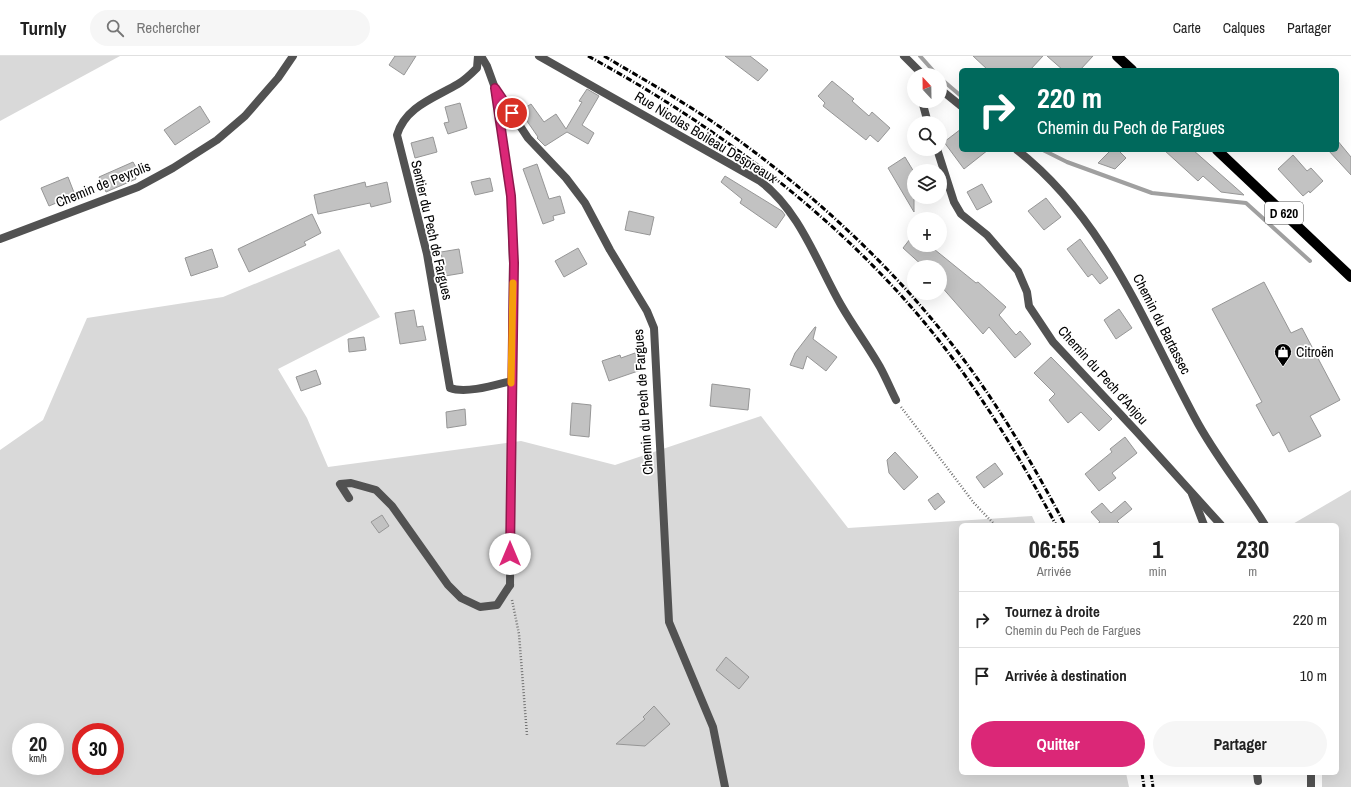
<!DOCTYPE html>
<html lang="fr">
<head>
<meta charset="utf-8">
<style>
  :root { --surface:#fff; --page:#f6f6f6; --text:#222; --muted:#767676; --line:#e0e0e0; --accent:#db2777 }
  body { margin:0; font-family:"Archivo Narrow",sans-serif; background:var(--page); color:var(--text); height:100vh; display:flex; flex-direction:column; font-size:15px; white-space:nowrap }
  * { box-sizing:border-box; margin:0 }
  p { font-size:13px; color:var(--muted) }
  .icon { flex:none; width:22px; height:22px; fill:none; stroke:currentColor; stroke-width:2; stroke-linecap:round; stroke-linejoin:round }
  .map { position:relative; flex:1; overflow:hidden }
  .sheet { position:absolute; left:959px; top:467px; width:380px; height:252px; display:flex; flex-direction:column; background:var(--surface); border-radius:6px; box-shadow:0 4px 16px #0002 }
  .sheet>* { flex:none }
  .guide { position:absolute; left:959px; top:12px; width:380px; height:84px; border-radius:6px; box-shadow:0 4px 16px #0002; background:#00695c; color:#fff; overflow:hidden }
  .needle { width:26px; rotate:338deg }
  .tools { position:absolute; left:907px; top:12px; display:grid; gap:8px }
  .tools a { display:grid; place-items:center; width:40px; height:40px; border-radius:50%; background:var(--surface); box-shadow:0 4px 16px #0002; font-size:20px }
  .speed { position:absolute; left:12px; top:667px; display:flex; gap:8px; font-size:20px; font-weight:700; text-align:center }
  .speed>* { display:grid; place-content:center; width:52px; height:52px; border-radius:50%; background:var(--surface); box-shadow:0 4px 16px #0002; line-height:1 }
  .speed small { font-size:10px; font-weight:400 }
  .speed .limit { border:6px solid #d22; background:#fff; color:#111 }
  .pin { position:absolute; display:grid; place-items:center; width:34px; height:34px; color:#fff; margin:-17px; border:2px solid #fff; border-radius:50%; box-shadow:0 1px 4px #0007 }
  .me { position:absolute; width:44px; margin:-22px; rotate:0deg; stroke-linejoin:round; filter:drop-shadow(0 0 3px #0008) }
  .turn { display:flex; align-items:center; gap:14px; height:84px; padding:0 12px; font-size:18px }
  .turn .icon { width:52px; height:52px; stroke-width:2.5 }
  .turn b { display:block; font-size:28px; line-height:34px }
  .eta { display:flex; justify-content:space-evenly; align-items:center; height:68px; text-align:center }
  .eta b { font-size:24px; font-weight:700; line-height:28px }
  .action { display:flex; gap:8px; margin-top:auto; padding:8px 12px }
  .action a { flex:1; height:46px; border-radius:24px; background:var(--accent); color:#fff; font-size:16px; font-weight:700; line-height:46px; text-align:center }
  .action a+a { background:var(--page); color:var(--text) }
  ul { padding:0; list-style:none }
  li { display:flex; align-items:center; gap:12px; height:56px; padding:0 12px; border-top:1px solid var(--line) }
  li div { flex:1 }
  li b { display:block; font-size:15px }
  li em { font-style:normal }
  header { display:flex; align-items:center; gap:24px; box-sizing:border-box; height:56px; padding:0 20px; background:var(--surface); border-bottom:1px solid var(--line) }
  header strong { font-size:19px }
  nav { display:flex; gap:22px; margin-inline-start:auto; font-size:14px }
  .search { width:280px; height:36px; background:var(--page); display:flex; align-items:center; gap:10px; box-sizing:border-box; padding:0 14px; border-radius:22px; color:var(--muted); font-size:15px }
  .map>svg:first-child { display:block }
  .green { fill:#d9d9d9; fill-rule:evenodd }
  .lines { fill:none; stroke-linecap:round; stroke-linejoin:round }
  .stream { stroke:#a0a0a0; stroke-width:4 }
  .building { fill:#c2c2c2; stroke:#969696 }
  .path { stroke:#747474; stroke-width:2.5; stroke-dasharray:1 2; stroke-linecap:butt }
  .service { stroke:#525252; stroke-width:8 }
  .minor { stroke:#525252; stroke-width:8 }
  .primary { stroke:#000; stroke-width:10 }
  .rail { stroke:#000; stroke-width:3; stroke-dasharray:6 2 1 2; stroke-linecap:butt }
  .route-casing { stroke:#8e194d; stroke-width:10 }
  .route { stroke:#db2777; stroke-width:7 }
  .slow { stroke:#f59e0b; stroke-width:7 }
  .labels { text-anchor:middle; stroke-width:3.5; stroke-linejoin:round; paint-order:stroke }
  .shield { fill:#fff; stroke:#4c4c4c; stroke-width:1 }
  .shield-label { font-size:13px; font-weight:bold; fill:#000 }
  .street-label { font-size:14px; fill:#000; stroke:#fff }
  .poi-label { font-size:14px; fill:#000; stroke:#fff; text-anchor:start }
</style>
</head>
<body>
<header>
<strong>Turnly</strong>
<div class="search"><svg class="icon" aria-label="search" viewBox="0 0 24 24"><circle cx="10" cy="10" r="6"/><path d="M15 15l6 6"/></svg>Rechercher</div>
<nav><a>Carte</a><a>Calques</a><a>Partager</a></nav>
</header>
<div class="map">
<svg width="1351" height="731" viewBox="0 0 1351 731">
  <rect width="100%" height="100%" fill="#fff"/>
  <g class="green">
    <polygon points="0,0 120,0 0,65"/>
    <path d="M339,193L380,261L278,313L307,362L328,411L521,385L615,409L761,360L848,472L1032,460L1036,469H961V717H1126L1129,731H0V394L43,364L87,262L223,241ZM21,676H55V710H21ZM81,676H115V710H81Z"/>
    <polygon points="1351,434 1351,731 1322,731 1322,717 1337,717 1337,469 1291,469"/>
  </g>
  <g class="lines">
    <g class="stream">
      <polyline points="920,0 937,19"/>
      <polyline points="940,22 961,40"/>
      <polyline points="1043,94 1067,106 1152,137 1246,147 1310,205"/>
    </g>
  </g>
  <g class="building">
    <polygon points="395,0 416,0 404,19 389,9"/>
    <polygon points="725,0 750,0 768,14 758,25"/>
    <polygon points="973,0 1043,0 1030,14 988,14"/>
    <polygon points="1047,0 1093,0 1080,14 1063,14"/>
    <polygon points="832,25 854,43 852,45 869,60 872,56 890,72 878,86 870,79 866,84 823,50 825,47 818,40"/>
    <polygon points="587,33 599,40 582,69 594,77 588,88 567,76 545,90 537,82 538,81 520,55 531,48 544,66 556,58 566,73 582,46 579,45"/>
    <polygon points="460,47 467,72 448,78 444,67 449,66 445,51"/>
    <polygon points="200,50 210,66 175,89 164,74"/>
    <polygon points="961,73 961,94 988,94 964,113 944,86"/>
    <polygon points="433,81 437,96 415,102 411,87"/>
    <polygon points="1337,84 1351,101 1351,119 1328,94 1337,94"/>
    <polygon points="1111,94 1118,94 1126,102 1115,113 1098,107"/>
    <polygon points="1164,94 1193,94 1244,139 1221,136 1203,120 1198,125"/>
    <polygon points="1293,99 1307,115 1311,112 1323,125 1310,137 1309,135 1303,140 1278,113"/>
    <polygon points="905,101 914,116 914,156 888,112"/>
    <polygon points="133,106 139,117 135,120 136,123 106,136 99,121"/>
    <polygon points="537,108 549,143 560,140 565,157 553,160 554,164 543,168 523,113"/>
    <polygon points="725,120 782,155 785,159 776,172 740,147 742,143 721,126"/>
    <polygon points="68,121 75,139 49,150 41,132"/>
    <polygon points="490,122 493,135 475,139 471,126"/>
    <polygon points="365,126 366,131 387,126 391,146 371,151 370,147 318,158 314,139"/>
    <polygon points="982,128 992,146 977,154 967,136"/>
    <polygon points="1046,142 1061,161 1044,174 1028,155"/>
    <polygon points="629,155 654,161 650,179 625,174"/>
    <polygon points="312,158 321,177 304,186 306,189 249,216 238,193"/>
    <polygon points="910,183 914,186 914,189 929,189 976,227 978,226 1006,251 999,259 1016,279 1020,275 1031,288 1015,302 989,271 983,278 940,229 940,211 924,211 903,192"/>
    <polygon points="1080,183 1108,222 1100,228 1092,218 1088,221 1067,193"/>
    <polygon points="578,192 587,208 564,221 555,205"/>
    <polygon points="212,193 218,211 191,220 185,202"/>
    <polygon points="459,193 463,217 445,220 441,196"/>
    <polygon points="1264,226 1291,277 1302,272 1340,344 1310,360 1321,380 1289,396 1279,376 1273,380 1256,349 1262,346 1212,253"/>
    <polygon points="1119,253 1132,272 1116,283 1104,264"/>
    <polygon points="414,254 417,271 423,270 426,284 400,288 395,257"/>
    <polygon points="815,271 816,271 813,283 837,301 826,315 807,300 803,313 790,309 795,297"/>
    <polygon points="364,281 366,294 349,296 348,283"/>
    <polygon points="635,297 641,314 609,325 602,305 620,299 621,302"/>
    <polygon points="1051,301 1112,363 1099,375 1081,356 1068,367 1049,344 1055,338 1034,317"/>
    <polygon points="316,314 321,328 301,335 296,321"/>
    <polygon points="712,328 750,333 748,354 710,350"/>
    <polygon points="572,347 591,349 589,381 570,379"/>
    <polygon points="465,353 466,369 447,372 446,356"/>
    <polygon points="1125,381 1137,397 1112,417 1116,422 1099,435 1085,418 1112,396 1110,393"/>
    <polygon points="895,396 918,421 904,434 889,417 887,404"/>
    <polygon points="995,407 1003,418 984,432 976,421"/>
    <polygon points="938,437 945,446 935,454 928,444"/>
    <polygon points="1125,445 1132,453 1117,465 1121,469 1096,469 1100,466 1091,456 1102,447 1111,457"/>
    <polygon points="382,459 389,470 379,477 371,466"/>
    <polygon points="726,601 749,621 739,633 716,614"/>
    <polygon points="654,650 670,668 645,690 616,688 645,663 643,661"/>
  </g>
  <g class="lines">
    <g class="path">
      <polyline points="901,351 974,447 995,469"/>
      <polyline points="512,544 519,578 527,679"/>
    </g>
    <g class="service">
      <polyline points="1192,438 1204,469"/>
      <polyline points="349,442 340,428 351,427 376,434 392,450 448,529 461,542 480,551 497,549 510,529"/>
      <polyline points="1257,717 1258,725"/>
    </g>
    <g class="minor">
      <path d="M478,0L477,12C471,18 465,24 458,28C434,42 405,51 397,79L427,198L450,332C466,338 495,329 511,325"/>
      <polyline points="481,0 487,10 495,32 528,82 566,122 585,147 610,194 647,255 654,272 669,566 713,671 725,731"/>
      <path d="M539,0L760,125C800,155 817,207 841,249C853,270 868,290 880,311C886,322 891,334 896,344"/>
      <polyline points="904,0 923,19"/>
      <polyline points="940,33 961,50"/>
      <polyline points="495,34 511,140 513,207 510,529"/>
      <polyline points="922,45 928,67"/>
      <polyline points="937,93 954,146 961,158 987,179 1018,215 1027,236 1029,250 1053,286 1137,376 1221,469"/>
      <path d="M1017,94C1105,163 1144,267 1195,362C1215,400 1243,433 1265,469"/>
      <polyline points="0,183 138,131 173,112 217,84 245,60 278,22 293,0"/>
      <polyline points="1311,717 1311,731"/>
    </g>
    <g class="primary">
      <polyline points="1117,0 1132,14"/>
      <polyline points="1217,94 1351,221"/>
    </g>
    <g class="rail">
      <path d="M588,0C722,73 851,170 944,291C987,347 1023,407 1056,469"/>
      <path d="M604,0C646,25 690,49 730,78C812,137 889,207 951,287C995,343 1032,406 1065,469"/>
      <polyline points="1142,717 1144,731"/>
      <polyline points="1151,717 1153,731"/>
    </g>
  </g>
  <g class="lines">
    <defs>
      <polyline id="route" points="510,498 514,207 511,140 495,32 512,57"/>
    </defs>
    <use href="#route" class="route-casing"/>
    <use href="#route" class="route"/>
    <polyline class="slow" points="511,327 513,227"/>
  </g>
  <defs>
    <symbol id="shop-pin" viewBox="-11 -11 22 30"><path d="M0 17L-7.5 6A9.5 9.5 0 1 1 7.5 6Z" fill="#000" stroke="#fff"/><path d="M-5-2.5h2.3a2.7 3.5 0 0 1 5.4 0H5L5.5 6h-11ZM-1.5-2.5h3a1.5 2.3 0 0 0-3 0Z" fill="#fff"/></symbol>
  </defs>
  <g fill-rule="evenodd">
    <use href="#shop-pin" x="1273" y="286" width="20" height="27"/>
  </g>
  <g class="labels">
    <rect class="shield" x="1265" y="146" width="38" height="22" rx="3"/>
    <g class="shield-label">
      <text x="1284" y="162">D 620</text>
    </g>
    <g class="street-label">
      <text transform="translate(706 81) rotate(31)" y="5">Rue Nicolas Boileau Despreaux</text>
      <text transform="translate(103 128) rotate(-22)" y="5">Chemin de Peyrolis</text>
      <text transform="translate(432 174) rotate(77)" y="5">Sentier du Pech de Fargues</text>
      <text transform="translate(1162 268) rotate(63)" y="5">Chemin du Bartassec</text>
      <text transform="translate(1103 319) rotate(48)" y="5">Chemin du Pech d'Anjou</text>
      <text transform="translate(643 346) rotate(-94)" y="5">Chemin du Pech de Fargues</text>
    </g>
    <g class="poi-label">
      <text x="1296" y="301">Citroën</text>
    </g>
  </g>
</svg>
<div class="tools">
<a><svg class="needle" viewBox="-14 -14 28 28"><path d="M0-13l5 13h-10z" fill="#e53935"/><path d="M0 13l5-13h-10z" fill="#767676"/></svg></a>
<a><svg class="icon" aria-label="search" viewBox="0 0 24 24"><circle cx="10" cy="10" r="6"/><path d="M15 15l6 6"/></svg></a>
<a><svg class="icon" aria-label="layers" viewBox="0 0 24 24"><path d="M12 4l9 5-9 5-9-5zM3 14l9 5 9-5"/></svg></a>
<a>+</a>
<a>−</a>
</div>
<div class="speed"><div>20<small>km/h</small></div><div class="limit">30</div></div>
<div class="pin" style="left:512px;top:57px;background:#d93025"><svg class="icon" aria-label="arrive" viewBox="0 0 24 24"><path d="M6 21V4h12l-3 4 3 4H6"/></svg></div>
<svg class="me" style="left:510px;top:498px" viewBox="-20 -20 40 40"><circle r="19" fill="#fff"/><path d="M0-13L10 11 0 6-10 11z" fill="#db2777"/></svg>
<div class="guide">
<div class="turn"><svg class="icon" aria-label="right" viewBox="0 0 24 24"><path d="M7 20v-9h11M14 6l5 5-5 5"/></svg><div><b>220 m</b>Chemin du Pech de Fargues</div></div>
</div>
<section class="sheet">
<div class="eta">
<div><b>06:55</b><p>Arrivée</p></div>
<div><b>1</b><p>min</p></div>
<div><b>230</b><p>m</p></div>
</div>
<ul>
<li><svg class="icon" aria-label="right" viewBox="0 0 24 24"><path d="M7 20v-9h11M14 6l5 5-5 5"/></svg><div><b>Tournez à droite</b><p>Chemin du Pech de Fargues</p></div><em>220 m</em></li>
<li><svg class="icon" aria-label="arrive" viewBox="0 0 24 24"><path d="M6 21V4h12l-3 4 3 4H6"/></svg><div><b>Arrivée à destination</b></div><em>10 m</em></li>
</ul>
<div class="action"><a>Quitter</a><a>Partager</a></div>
</section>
</div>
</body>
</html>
